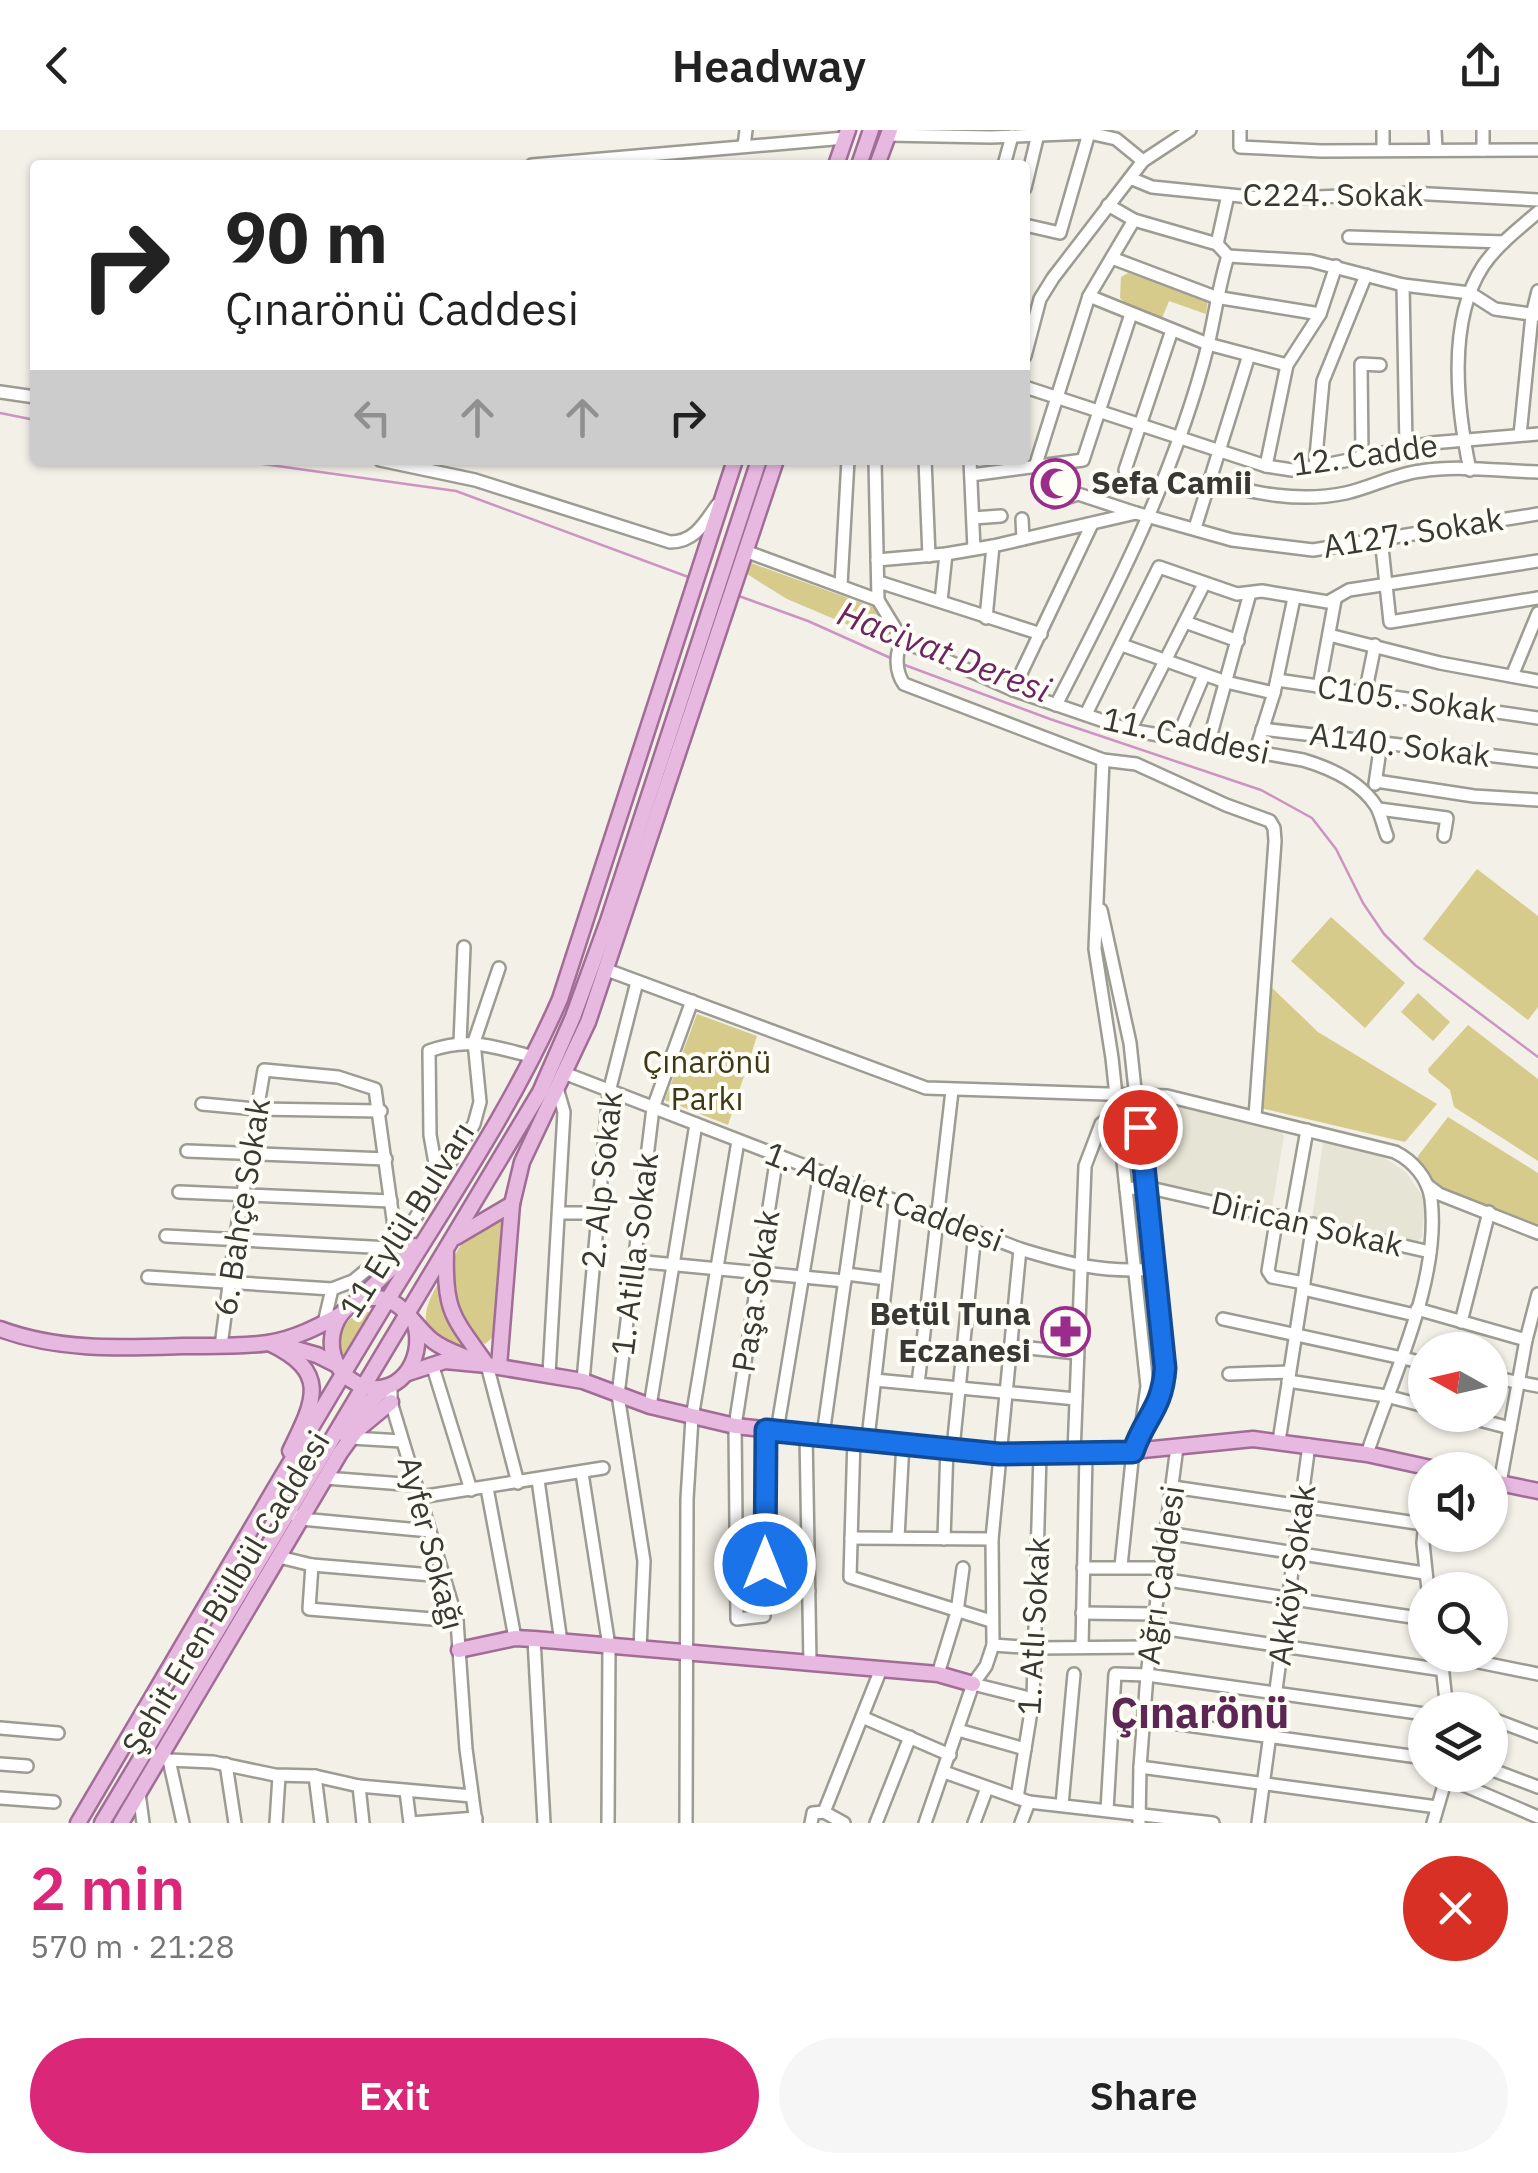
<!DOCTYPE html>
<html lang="en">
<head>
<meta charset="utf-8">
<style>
  :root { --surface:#fff; --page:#f6f6f6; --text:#222; --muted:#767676; --accent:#db2777 }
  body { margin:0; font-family:"IBM Plex Sans",sans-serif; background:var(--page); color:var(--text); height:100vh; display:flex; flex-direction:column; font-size:38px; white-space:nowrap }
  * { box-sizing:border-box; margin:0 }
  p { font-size:32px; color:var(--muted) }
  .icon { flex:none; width:55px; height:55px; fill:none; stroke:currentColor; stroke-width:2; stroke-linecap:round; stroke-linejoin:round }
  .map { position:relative; height:1693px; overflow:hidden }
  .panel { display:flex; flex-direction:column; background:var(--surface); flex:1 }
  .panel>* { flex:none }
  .banner { position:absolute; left:30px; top:30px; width:1000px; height:305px; border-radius:10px; box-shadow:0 2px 8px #0004; background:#fff; color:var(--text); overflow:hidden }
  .needle { width:65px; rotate:278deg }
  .tools { position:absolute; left:1408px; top:1202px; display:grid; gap:20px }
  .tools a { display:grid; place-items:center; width:100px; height:100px; border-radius:50%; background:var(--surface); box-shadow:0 2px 8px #0004; font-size:50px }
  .pin { position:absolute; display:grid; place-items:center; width:85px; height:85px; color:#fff; margin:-42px; border:5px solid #fff; border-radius:50%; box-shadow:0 2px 10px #0007 }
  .me { position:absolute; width:110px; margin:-55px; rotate:0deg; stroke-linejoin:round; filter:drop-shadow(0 0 8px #0008) }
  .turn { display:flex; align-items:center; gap:35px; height:210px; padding:0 30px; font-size:45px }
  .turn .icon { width:130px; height:130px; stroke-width:2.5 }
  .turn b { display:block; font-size:70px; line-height:85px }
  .lanes { display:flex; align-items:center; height:95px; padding:0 30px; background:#0003; justify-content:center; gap:50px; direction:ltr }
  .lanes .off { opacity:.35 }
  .round { display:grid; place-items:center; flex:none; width:105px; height:105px; border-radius:52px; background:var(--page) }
  .overview { display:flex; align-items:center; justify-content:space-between; height:170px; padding:0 30px }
  h1 { font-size:60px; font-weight:600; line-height:75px; color:var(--accent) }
  .cta { display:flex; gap:20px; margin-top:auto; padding:20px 30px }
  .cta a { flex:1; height:115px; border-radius:60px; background:var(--accent); color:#fff; font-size:40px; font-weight:600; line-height:115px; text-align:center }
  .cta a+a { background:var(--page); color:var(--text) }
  header { display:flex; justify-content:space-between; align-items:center; height:130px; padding:0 30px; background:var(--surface); font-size:45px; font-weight:600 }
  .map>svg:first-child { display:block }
  .built { fill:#e6e4d4 }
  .green { fill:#d6cb8b }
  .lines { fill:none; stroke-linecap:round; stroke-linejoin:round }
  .stream { stroke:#cd93c2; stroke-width:2.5 }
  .minor-casing { stroke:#9d9c93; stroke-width:16 }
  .major-casing { stroke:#a16d96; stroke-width:19 }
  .minor { stroke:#fff; stroke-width:11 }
  .major { stroke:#e8b9e0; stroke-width:14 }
  .route-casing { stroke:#114b97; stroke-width:25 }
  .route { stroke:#1a73e8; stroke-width:18 }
  .labels { text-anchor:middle; stroke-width:8; stroke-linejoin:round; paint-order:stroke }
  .street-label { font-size:32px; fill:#383834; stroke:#fffef6 }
  .poi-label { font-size:32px; font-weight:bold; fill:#383834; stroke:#fffef6; text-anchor:start }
  .park-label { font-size:32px; fill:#3e3818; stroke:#fffef6 }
  .water-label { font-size:35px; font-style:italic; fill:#6b2661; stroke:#fffef6 }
  .district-label { font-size:42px; font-weight:bold; fill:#5d2755; stroke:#fffef6 }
</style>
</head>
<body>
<header><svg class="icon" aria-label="back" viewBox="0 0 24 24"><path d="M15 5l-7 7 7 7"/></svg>Headway<svg class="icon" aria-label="share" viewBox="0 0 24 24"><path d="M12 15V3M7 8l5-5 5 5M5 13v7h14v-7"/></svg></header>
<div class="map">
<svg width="1538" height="1693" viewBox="0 0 1538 1693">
  <rect width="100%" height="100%" fill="#f2f0e7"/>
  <g class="built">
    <polygon points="1168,972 1281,1001 1284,1006 1272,1077 1266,1080 1158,1052 1150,989 1154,978"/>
    <polygon points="1323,1012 1383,1027 1406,1042 1425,1070 1422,1107 1414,1114 1312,1089"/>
  </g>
  <g class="green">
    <polygon points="1128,143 1208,170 1206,184 1169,171 1162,188 1127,175 1120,168 1121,147"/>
    <polygon points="751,433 876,478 890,504 891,513 787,469 747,444"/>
    <polygon points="1477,739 1538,786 1538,877 1528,890 1423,809"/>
    <polygon points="1331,787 1405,853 1365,898 1291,831"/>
    <polygon points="1268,854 1318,902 1437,974 1405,1012 1260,978"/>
    <polygon points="1418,863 1450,892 1433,911 1401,882"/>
    <polygon points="697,884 757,906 728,995 665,970"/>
    <polygon points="1468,895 1538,949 1538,1031 1454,977 1450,960 1429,943 1428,939"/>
    <polygon points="1448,987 1538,1043 1538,1099 1441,1060 1417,1030 1418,1026"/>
    <path d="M502,1083L493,1207L485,1214C468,1206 462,1196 458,1178C444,1123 456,1112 502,1083Z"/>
    <path d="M438,1154L444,1185L464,1217C420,1214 418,1186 438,1154Z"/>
    <path d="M363,1182H373L342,1234C337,1211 338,1191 363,1182Z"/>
  </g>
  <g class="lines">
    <g class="stream">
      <polyline points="0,283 35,290"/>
      <polyline points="234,330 456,361 691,448"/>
      <polyline points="736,465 808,491 895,530"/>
      <polyline points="902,534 1050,589 1261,660 1312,688 1336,719 1363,773 1384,804 1415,835 1538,927"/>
    </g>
    <defs>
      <g id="minor">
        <polyline points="1240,0 1240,17 1321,21 1538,20"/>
        <polyline points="1435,0 1436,20"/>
        <polyline points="1483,0 1483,20"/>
        <polyline points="888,5 991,7 1089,3 1116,9 1143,31"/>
        <polyline points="744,16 746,0"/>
        <polyline points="1383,20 1383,0"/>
        <polyline points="532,35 845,8"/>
        <polyline points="1004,35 1012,6"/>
        <polyline points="1130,48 1152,57 1270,69 1411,63 1538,70"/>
        <polyline points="1025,58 1039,0"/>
        <polyline points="1108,75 1134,90 1217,114 1228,126 1311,131 1403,155 1470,163 1495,179 1538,185"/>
        <polyline points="1025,95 1060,103 1089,3"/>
        <polyline points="1349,107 1504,112"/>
        <polyline points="1217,114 1228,65"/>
        <polyline points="1112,128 1215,167 1320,184"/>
        <polyline points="1403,155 1406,317"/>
        <polyline points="1089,166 1208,214 1287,235"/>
        <polyline points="1025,226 1040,169 1053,148 1143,31 1190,0"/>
        <polyline points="1025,257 1266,336 1292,340 1315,337 1431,313 1538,304"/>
        <polyline points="0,262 35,267"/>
        <polyline points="1520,305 1532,185 1538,161"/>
        <polyline points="1362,326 1361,234 1380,235"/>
        <path d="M380,330L475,350L670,412C694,412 704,394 717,375"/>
        <polyline points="875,330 878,470 903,511"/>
        <polyline points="925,330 929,426"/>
        <polyline points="970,330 974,419"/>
        <polyline points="1266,336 1287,235 1320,184 1336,136"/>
        <polyline points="1035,337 1089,166 1134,90"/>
        <polyline points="1315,337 1323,251 1366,145"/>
        <polyline points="1125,340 1172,200"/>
        <path d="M1470,340C1457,279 1447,191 1483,136C1497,115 1520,98 1538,82"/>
        <polyline points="971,345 1083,330 1131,184"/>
        <path d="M1208,351C1254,363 1298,373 1346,363C1372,357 1395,344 1421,341C1459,335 1500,341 1538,342"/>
        <polyline points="1054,372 1078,364 1136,383"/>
        <polyline points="973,388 1001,386"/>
        <polyline points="1022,389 1023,409"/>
        <polyline points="1195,398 1249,225"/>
        <polyline points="1381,408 1390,492 1538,468"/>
        <polyline points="745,421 878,470"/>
        <polyline points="877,430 946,424 993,416 1136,383 1232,410 1313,420 1538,384"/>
        <polyline points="879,452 1041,504"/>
        <polyline points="841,455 848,330"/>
        <polyline points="941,471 946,424"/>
        <polyline points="986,488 993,416"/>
        <polyline points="1185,492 1238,511"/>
        <polyline points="1329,505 1440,533 1538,551"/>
        <path d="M903,511C894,523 896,543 904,554L1103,630L1136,634L1226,675L1270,691L1274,698L1275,711L1255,987"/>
        <path d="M903,511L1013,560L1130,600L1303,630C1330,638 1360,651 1376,676C1381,684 1383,696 1387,706"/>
        <polyline points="1122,515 1226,552 1274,563"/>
        <polyline points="1512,546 1538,483"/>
        <polyline points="1277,550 1538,588"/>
        <polyline points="1319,557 1335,470"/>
        <polyline points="1013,560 1092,394"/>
        <polyline points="1365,564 1375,515"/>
        <path d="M1056,575C1116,459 1176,342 1208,215C1215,185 1219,155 1228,126"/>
        <polyline points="1086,584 1159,437 1237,464 1262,461 1328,472 1349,460 1538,431"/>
        <polyline points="1262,599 1538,631"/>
        <polyline points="1130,600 1204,454"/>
        <polyline points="1177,609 1204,545"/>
        <polyline points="1208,615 1250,463"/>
        <polyline points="1255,623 1274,563 1294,468"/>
        <polyline points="1103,630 1095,819 1112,928 1147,1256 1141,1299 1133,1321 1121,1436"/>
        <polyline points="1376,651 1474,666 1538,670"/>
        <polyline points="1375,654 1381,613"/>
        <polyline points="1379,679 1447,688 1444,706"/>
        <path d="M1101,780L1130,913L1165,1238C1163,1262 1159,1277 1143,1296"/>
        <path d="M607,840L926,958L1167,966L1395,1022C1413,1031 1428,1048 1431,1069C1441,1150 1392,1248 1367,1324"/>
        <polyline points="460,913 464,817"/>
        <path d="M564,943L1020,1119C1069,1134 1103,1143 1154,1139"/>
        <polyline points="202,974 257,979 381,981"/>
        <polyline points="187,1021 386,1029"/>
        <path d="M438,1050L430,1005L429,921C469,906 494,917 534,927"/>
        <polyline points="1427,1055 1439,1064 1538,1103"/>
        <polyline points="1126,1059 1146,1057 1430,1122"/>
        <polyline points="179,1062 391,1071"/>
        <polyline points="560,1083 596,1083"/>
        <polyline points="1277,1086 1268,1141 1272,1147 1304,1153"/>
        <polyline points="1291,1089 1307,1000"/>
        <polyline points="166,1106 390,1118"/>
        <polyline points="635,1131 845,1151"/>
        <polyline points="846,1144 886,1149"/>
        <polyline points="148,1147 332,1159 353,1151 375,1133 414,1090 474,994 480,972 474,912 499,838"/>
        <polyline points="1303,1159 1415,1185"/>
        <polyline points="1417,1179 1526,1210"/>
        <polyline points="1223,1189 1425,1233"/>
        <polyline points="1461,1192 1489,1082"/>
        <polyline points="324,1193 332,1159"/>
        <polyline points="221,1216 235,1110 264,940 338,947 375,959 396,1111"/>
        <polyline points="1010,1216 1077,1223"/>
        <polyline points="432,1234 471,1360"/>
        <polyline points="487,1235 518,1353"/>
        <polyline points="549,1244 564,982 557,958"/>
        <polyline points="1229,1244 1289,1242"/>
        <polyline points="1490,1247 1538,1256"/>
        <polyline points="875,1250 1076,1269"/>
        <polyline points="583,1251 609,962 637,852"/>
        <polyline points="1288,1251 1386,1266 1425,1276"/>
        <polyline points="391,1254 391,1272 457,1491 466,1619 476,1693"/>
        <polyline points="918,1254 952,961"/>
        <polyline points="650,1276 696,994"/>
        <polyline points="1460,1285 1510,1298"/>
        <polyline points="766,1300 764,1486 737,1489 735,1296 777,1026"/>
        <polyline points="777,1301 820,1042"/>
        <polyline points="806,1304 810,1533"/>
        <polyline points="823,1305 858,1057"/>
        <polyline points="854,1307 850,1447 991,1491"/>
        <polyline points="351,1308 402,1311"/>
        <polyline points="868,1308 895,1073"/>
        <polyline points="1279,1311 1313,1094"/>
        <polyline points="953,1318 975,1103"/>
        <polyline points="1074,1324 1085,1036 1101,994 1137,967"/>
        <polyline points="582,1343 609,1516 608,1693"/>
        <polyline points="325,1348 416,1355"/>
        <polyline points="538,1350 561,1512"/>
        <polyline points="1500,1353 1526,1210 1538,1164"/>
        <polyline points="1173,1357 1423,1394"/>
        <polyline points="487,1358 515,1508"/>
        <polyline points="420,1367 603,1338"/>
        <polyline points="296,1386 301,1389 430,1401"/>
        <polyline points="1425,1390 1423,1413 1428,1460"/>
        <polyline points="1167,1403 1424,1443"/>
        <polyline points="851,1408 992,1409"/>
        <polyline points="898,1408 903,1312"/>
        <polyline points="944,1409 947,1317"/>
        <polyline points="279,1427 312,1435 444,1446"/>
        <polyline points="312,1435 309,1479 457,1491"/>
        <polyline points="1083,1438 1162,1438"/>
        <polyline points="1161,1449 1425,1489"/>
        <polyline points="764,1467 809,1461"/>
        <polyline points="1082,1483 1156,1484"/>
        <polyline points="1154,1497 1443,1540"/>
        <polyline points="534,1509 544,1693"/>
        <polyline points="993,1515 1036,1518 1151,1517"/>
        <polyline points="1082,1517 1086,1324"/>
        <polyline points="640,1518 644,1431 618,1265 653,978 692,871"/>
        <polyline points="1444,1525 1538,1544"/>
        <polyline points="1442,1535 1447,1580"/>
        <polyline points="938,1544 957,1482 963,1438"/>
        <polyline points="973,1554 1033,1569"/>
        <polyline points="1447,1572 1468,1580"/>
        <polyline points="862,1587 950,1625"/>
        <polyline points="1490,1588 1538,1606"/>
        <polyline points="1143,1589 1425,1628"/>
        <polyline points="0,1598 58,1603"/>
        <polyline points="958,1600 1025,1619"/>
        <polyline points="161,1626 169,1630 213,1632 275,1645 315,1646 359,1656 472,1666"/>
        <polyline points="169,1630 183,1693"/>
        <polyline points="0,1634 27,1636"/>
        <polyline points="226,1634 235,1693"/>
        <polyline points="1140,1637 1437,1677"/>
        <polyline points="1490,1639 1538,1657"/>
        <polyline points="944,1642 1029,1672 1213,1693"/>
        <polyline points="315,1646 321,1693"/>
        <polyline points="1447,1648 1538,1687"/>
        <polyline points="359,1656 363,1693"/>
        <polyline points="406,1661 410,1693"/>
        <polyline points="139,1663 143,1693"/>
        <polyline points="0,1668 54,1672"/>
        <polyline points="1017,1668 1033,1569 1040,1324"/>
        <polyline points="1062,1675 1074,1544"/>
        <polyline points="1107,1680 1115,1544 1147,1545 1425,1584"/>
        <polyline points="824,1682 881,1539"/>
        <polyline points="824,1682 844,1693"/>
        <polyline points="276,1693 279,1646"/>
        <polyline points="411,1693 476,1688"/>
        <polyline points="686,1693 687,1369 692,1288 738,1011"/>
        <polyline points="811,1693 813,1683 824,1682"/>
        <polyline points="876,1693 910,1607"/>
        <polyline points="925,1693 973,1554 986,1536 993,1515 992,1409 1020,1119"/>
        <polyline points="974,1693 987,1658"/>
        <polyline points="1021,1693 1029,1672"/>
        <polyline points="1139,1693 1140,1637 1147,1545 1177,1317"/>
        <polyline points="1258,1693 1309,1315"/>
        <polyline points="1433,1693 1447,1645"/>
      </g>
      <g id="major">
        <polyline points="836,35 848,0"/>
        <polyline points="859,35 871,0"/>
        <polyline points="877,35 890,0"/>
        <polyline points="456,1107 512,1074"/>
        <path d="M446,1123C444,1183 454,1188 487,1235"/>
        <polyline points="358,1170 415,1116"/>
        <path d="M415,1194C426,1231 396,1273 356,1253C317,1233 327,1171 372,1168C403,1166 412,1195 433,1211C443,1219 456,1223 468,1228"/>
        <path d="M0,1199C59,1221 121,1218 183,1216C211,1216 240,1217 268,1213C294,1209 317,1197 340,1185"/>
        <path d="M269,1213C330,1242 315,1270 290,1321"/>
        <polyline points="285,1216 317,1225 337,1235"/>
        <polyline points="499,1236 512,1074 522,1032 588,892 776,330"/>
        <polyline points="408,1243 445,1231 487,1235 583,1251 650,1276 735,1296 999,1324 1133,1321 1253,1309 1367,1324 1440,1340"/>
        <polyline points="343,1303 363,1278 386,1257"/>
        <polyline points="1490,1351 1538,1361"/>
        <polyline points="459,1520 515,1508 534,1509 938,1544 973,1554"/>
        <path d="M78,1693C181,1519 282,1344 387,1171C448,1071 513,977 560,869L735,330"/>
        <polyline points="102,1693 540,962 573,887 608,791 759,330"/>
        <polyline points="121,1693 340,1323 356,1301 391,1272"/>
      </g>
    </defs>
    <use href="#minor" class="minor-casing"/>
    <use href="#major" class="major-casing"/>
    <use href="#minor" class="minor"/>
    <use href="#major" class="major"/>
  </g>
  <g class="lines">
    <defs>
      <path id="route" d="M765,1434L766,1300L999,1324L1133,1322C1145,1286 1162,1280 1165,1238L1140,997"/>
    </defs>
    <use href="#route" class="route-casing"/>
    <use href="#route" class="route"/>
  </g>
  <defs>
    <symbol id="mosque-ring" viewBox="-11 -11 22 22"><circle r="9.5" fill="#fffef6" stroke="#9a2c8c" stroke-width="1.5"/><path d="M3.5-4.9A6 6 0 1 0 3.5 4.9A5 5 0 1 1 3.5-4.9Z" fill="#9a2c8c"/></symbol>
    <symbol id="pharmacy-ring" viewBox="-11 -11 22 22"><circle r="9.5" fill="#fffef6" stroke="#9a2c8c" stroke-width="1.5"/><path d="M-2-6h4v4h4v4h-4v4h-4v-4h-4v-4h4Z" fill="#9a2c8c"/></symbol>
  </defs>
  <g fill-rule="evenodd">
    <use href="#mosque-ring" x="1028" y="326" width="55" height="55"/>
    <use href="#pharmacy-ring" x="1038" y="1174" width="55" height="55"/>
  </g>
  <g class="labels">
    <g class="street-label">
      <text x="1333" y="76">C224. Sokak</text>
      <text transform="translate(1365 325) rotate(-8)" y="11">12. Cadde</text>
      <text transform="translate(1413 403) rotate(-9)" y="11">A127. Sokak</text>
      <text transform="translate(1407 569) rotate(8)" y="11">C105. Sokak</text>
      <text transform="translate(1186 606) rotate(12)" y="11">11. Caddesi</text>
      <text transform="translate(1400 615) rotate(7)" y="11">A140. Sokak</text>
      <text transform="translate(602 1050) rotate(-84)" y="11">2. Alp Sokak</text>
      <text transform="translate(884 1067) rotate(21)" y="11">1. Adalet Caddesi</text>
      <text transform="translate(242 1077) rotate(-81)" y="11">6. Bahçe Sokak</text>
      <text transform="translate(407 1090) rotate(-58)" y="11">11 Eylül Bulvarı</text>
      <text transform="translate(1307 1094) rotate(13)" y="11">Dirican Sokak</text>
      <text transform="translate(635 1124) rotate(-83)" y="11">1. Atilla Sokak</text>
      <text transform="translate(756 1161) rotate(-81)" y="11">Paşa Sokak</text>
      <text transform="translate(431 1413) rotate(75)" y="11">Ayfer Sokağı</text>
      <text transform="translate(1161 1445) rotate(-82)" y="11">Ağrı Caddesi</text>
      <text transform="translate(1292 1445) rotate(-82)" y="11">Akköy Sokak</text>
      <text transform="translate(226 1463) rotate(-59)" y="11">Şehit Eren Bülbül Caddesi</text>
      <text transform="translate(1034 1496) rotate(-87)" y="11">1. Atlı Sokak</text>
    </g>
    <g class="poi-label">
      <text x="1091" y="364">Sefa Camii</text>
      <text x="1031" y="1195" text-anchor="end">Betül Tuna<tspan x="1031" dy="37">Eczanesi</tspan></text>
    </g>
    <g class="park-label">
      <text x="707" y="943">Çınarönü<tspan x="707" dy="37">Parkı</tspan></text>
    </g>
    <g class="water-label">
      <text transform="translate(944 522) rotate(21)" y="12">Hacivat Deresi</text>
    </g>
    <g class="district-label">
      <text x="1200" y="1598">Çınarönü</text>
    </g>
  </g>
</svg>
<div class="tools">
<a><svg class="needle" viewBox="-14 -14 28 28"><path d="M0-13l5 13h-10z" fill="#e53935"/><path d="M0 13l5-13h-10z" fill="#767676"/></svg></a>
<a><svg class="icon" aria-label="sound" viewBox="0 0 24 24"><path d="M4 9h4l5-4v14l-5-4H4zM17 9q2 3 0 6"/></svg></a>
<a><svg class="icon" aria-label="search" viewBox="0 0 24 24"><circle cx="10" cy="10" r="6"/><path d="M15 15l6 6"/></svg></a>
<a><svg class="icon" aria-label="layers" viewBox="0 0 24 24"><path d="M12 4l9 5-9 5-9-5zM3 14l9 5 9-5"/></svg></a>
</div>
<div class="pin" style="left:1140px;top:997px;background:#d93025"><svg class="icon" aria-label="arrive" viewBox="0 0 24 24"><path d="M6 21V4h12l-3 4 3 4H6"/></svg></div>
<svg class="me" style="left:765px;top:1434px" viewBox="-20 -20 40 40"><circle r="17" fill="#1a73e8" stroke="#fff" stroke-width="3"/><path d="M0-11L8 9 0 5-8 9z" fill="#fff"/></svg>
<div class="banner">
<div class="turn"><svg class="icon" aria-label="right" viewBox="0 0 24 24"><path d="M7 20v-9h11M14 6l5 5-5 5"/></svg><div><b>90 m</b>Çınarönü Caddesi</div></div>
<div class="lanes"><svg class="icon off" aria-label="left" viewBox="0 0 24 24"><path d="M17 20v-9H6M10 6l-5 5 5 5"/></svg><svg class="icon off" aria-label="ahead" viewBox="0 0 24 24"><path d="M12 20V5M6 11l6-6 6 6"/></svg><svg class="icon off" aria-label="ahead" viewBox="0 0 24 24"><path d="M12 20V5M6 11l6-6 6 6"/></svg><svg class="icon" aria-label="right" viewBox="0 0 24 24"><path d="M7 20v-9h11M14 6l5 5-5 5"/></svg></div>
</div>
</div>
<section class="panel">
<div class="overview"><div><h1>2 min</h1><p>570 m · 21:28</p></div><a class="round" style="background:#d93025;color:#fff"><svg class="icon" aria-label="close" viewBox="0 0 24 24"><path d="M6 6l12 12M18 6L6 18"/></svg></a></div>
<div class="cta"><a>Exit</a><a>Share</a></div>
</section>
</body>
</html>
